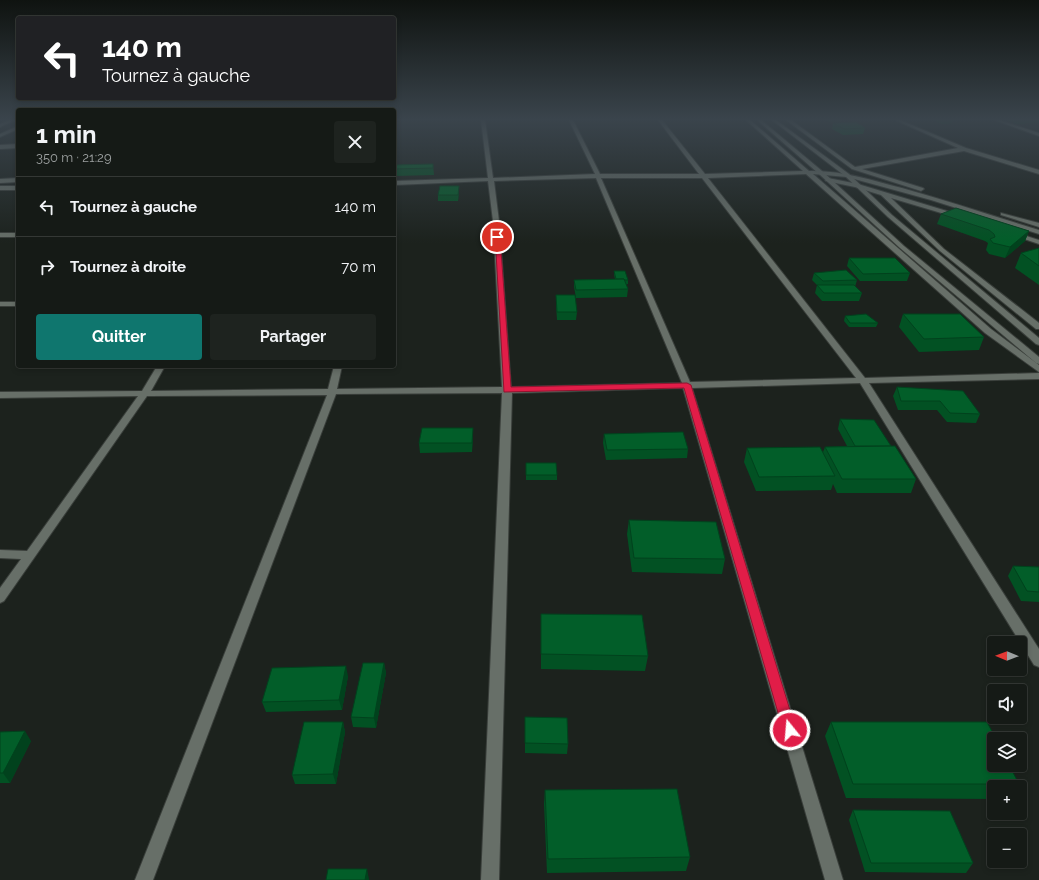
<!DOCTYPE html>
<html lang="fr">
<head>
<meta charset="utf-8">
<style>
  :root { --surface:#151a16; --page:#1e231f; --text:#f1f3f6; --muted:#9da1a1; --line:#343835; --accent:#0f766e }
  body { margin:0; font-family:Raleway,sans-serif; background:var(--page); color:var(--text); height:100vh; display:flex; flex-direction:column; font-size:15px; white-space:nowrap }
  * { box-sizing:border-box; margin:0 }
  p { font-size:13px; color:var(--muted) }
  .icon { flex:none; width:22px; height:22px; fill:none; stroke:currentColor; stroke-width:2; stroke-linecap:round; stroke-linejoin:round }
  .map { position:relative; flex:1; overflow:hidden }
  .panel { position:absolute; left:16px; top:108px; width:380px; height:260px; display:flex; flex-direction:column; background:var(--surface); border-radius:4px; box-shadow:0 2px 6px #0003,0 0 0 1px var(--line) }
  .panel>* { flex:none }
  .banner { position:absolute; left:16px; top:16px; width:380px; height:84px; border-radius:4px; box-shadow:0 2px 6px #0003,0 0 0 1px var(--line); background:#202124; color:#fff; overflow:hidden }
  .needle { width:26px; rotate:271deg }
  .buttons { position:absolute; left:987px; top:636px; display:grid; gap:8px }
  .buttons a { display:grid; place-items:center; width:40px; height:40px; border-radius:4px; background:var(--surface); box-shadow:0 2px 6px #0003,0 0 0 1px var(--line); font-size:20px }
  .pin { position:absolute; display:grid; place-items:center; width:34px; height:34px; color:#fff; margin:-17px; border:2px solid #fff; border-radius:50%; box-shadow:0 1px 4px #0007 }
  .me { position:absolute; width:44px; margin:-22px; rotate:343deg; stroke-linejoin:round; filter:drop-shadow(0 0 3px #0008) }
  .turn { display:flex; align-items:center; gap:14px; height:84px; padding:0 20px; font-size:18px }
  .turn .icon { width:52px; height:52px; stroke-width:2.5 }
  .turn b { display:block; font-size:28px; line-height:34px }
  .round { display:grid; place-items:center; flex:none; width:42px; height:42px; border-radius:4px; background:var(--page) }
  .summary { display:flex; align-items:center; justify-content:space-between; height:68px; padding:0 20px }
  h1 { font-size:24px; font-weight:700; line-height:30px }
  .button { display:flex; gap:8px; margin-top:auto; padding:8px 20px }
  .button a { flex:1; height:46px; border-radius:4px; background:var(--accent); color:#fff; font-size:16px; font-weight:700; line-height:46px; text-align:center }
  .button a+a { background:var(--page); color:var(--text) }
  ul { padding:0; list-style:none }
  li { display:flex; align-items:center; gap:12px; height:60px; padding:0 20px; border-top:1px solid var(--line) }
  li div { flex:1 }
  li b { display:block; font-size:15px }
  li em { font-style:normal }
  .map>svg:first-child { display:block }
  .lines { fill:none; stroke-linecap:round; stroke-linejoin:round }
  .street-casing { stroke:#393e3a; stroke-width:2 }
  .secondary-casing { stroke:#393e3a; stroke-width:2 }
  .street { fill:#676f68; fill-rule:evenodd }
  .secondary { fill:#676f68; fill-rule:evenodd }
  .wall { fill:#025123 }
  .shaded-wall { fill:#01421d }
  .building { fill:#025e29; stroke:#01421d }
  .route { fill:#e11d48; stroke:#92132f }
</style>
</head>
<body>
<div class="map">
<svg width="1039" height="880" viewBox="0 0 1039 880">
  <rect width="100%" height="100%" fill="#1c221d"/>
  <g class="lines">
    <defs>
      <g id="street">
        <path d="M481,120H485L493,178L595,174L569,120H573L600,174H699L658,120H662L705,174L803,171L746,120H750L809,171C841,170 871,180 902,188C948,201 993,216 1039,230V234L931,200L847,177L813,174L991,329L1039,365V372L985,333L806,174L708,178L865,378L1039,373V379L869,383L1039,649V667L1034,665L860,383L692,388L843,880H825L683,388L512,393L499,880H481L502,393L336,394L153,880H135L327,395L147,396L4,601L0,603V588L21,559L0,558V550L27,551L138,396L0,398V392L142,391L157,366H165L151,391L328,389L334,366H342L337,389L502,387L493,221L488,181L394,185V181L488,178ZM596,178L682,383L511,387L499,221L494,181ZM601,178H702L856,378L690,382Z"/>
        <polygon points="786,120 791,120 855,167 958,148 895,120 900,120 966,148 1039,170 1039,174 964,151 862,169 923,188 924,189 921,191 852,169"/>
        <polygon points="18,144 18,148 0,149 0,145"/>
        <polygon points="18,178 18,182 0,183 0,179"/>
        <polygon points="828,178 858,184 960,215 960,217 958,218 891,198 944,249 1039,323 1039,329 1036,329 940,251 881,195 855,187 826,181 825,180"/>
        <rect x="0" y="186" width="18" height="4"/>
        <polygon points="1001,213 1039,223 1039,227 1001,215"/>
        <polygon points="1014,232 1039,240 1039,244 1012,235 1011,234"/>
        <rect x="0" y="233" width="18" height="4"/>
        <rect x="0" y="302" width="18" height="4"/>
      </g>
      <g id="secondary">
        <polygon points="10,120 15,120 0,127 0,124"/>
        <polygon points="757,120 761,120 822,171 904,246 1039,357 1039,364 1036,363 900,248 818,173"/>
        <polygon points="772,120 776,120 849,174 892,215 1039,338 1039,345 1036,344 888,217 845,176"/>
        <polygon points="994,120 999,120 1039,133 1039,136"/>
        <polygon points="18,126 18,129 0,137 0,134"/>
      </g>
    </defs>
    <use href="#street" class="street-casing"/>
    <use href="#secondary" class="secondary-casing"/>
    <use href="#street" class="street"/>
    <use href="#secondary" class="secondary"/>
  </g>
  <g class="wall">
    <polygon points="824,120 843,120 842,121 829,122"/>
    <polygon points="932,120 951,120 952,123 942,124"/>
    <polygon points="1007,120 1039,120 1039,122 1017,124"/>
    <polygon points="833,123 865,128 863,134 843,135 832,129"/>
    <polygon points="433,164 434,175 394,176 394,167"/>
    <polygon points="459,193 458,201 438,201 438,195"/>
    <polygon points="941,214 1029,231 1025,241 1005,258 989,254 986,250 988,243 985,241 937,224"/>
    <polygon points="1039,248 1039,285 1015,268 1021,253"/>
    <polygon points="849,258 910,273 907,281 860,281 847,266"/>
    <polygon points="614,271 628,280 628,284 626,284 628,289 627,297 576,298 574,287 574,280 615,279 614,275"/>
    <polygon points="814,273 857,280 855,287 862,293 859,301 822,301 815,293 817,285 812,280"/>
    <polygon points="556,295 577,312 576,320 557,320 556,303"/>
    <polygon points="903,314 984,337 979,350 919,352 899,327"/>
    <polygon points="845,316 878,323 876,327 849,327 844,321"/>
    <polygon points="897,387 980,414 976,423 947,422 937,410 898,410 893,396"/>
    <polygon points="840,419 891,446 916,479 911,493 837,493 833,484 831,490 756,491 744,462 747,448 823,452 825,447 847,446 838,429"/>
    <polygon points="473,428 473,437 472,452 420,453 419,443"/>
    <polygon points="604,434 688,449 687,458 606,460 603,443"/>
    <polygon points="526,463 557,475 557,480 526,480"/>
    <polygon points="629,520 725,559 722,574 632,572 627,534"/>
    <polygon points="1013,566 1039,567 1039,602 1021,601 1008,576"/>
    <polygon points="541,614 648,656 645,671 541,669"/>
    <polygon points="384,663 386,673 376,728 353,727 351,717"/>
    <polygon points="348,676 342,710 266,712 262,702"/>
    <polygon points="525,717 568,744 567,754 525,753"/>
    <polygon points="343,722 345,732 336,784 295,784 292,775"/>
    <polygon points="831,722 1019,784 1018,787 994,787 994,799 846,798 825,736"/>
    <polygon points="0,732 31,741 10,783 0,783"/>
    <polygon points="545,790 690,857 686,871 547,873 544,804"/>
    <polygon points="853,810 973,863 966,873 865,872 849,820"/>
  </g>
  <g class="shaded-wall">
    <polygon points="830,120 843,120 842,121 829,122"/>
    <polygon points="953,120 952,123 942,124 943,121"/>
    <polygon points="1019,120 1039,120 1039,122 1017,124"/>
    <polygon points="459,186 459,193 458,201 458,195"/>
    <polygon points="1029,231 1025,241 1005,258 1010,247"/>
    <polygon points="473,428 473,437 472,452 472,443"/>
    <polygon points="384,663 386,673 376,728 374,718"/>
    <polygon points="346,666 348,676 342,710 339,700"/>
    <polygon points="343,722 345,732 336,784 333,774"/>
    <polygon points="25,731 31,741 10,783 3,773"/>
    <polygon points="367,869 369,879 369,880 365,880"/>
  </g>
  <g class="building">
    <polygon points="939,120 953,120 943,121"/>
    <polygon points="856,122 865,128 844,129 833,123"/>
    <polygon points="433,164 433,168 394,169 394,165"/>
    <polygon points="440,186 459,186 458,195 438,195"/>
    <polygon points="956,208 1029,231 1010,247 993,243 990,239 995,237 994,234 989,230 941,214"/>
    <polygon points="1039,248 1039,266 1021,253"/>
    <polygon points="849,258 895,258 910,273 863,274"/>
    <polygon points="846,270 857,280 823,281 814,273"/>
    <polygon points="614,271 625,271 628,280 624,280 624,279 616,279"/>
    <polygon points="624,279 628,289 576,290 574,280"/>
    <polygon points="817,285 854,285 862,293 824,293"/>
    <polygon points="556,295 575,295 577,312 557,312"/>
    <polygon points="866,314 878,323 850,323 845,316"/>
    <polygon points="903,314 960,314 984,337 924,339"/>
    <polygon points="897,387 963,391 980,414 950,413 940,401 901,401"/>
    <polygon points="840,419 874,420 891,446 855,446"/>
    <polygon points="422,428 473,428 472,443 419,443"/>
    <polygon points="683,432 688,449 607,450 604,434"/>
    <polygon points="895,446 916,479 842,479 825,447"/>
    <polygon points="820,447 835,476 759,477 747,448"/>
    <polygon points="526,463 556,463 557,475 526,475"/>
    <polygon points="629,520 716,522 725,559 634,558"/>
    <polygon points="1013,566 1039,567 1039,592 1027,591"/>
    <polygon points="541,614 642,615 648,656 541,654"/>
    <polygon points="363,663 384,663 374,718 351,717"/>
    <polygon points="346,666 339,700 262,702 272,668"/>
    <polygon points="525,717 567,718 568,744 525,743"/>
    <polygon points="304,722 343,722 333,774 292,775"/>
    <polygon points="831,722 987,722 996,739 994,739 994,765 1009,765 1019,784 853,784"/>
    <polygon points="25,731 3,773 0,773 0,732"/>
    <polygon points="677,789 690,857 548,859 545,790"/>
    <polygon points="853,810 950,811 973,863 871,863"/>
    <polygon points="328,869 367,869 365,880 326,880"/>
  </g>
  <linearGradient id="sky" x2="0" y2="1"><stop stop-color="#0f1310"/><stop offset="0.49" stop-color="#3a444c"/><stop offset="1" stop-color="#3a444c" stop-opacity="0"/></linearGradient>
  <rect width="1039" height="243" fill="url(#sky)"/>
  <polygon class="route" points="495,235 500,237 511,387 687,383 691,385 796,730 795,734 790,736 785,734 783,730 684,388 504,392"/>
</svg>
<div class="buttons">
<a><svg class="needle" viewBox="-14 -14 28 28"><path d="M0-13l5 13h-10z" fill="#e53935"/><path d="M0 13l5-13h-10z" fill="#9da1a1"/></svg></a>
<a><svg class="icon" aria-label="sound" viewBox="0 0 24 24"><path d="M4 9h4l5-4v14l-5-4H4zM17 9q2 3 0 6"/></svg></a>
<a><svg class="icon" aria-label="layers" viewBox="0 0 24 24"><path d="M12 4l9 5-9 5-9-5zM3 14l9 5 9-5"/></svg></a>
<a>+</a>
<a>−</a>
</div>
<div class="pin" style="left:497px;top:237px;background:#d93025"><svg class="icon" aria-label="arrive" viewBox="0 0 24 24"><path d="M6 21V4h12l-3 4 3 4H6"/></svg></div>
<svg class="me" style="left:790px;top:730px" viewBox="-20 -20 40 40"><circle r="17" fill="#e11d48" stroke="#fff" stroke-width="3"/><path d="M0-11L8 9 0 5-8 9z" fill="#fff"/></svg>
<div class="banner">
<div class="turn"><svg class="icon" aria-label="left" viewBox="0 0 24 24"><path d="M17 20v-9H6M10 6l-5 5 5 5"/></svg><div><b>140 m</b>Tournez à gauche</div></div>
</div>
<section class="panel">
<div class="summary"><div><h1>1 min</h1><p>350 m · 21:29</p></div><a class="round"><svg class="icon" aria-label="close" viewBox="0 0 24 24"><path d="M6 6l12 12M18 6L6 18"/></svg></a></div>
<ul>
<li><svg class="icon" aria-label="left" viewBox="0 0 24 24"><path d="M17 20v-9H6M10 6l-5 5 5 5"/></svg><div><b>Tournez à gauche</b></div><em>140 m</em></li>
<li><svg class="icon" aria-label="right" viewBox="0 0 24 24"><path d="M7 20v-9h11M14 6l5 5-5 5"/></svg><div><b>Tournez à droite</b></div><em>70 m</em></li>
</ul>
<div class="button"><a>Quitter</a><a>Partager</a></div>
</section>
</div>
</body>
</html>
